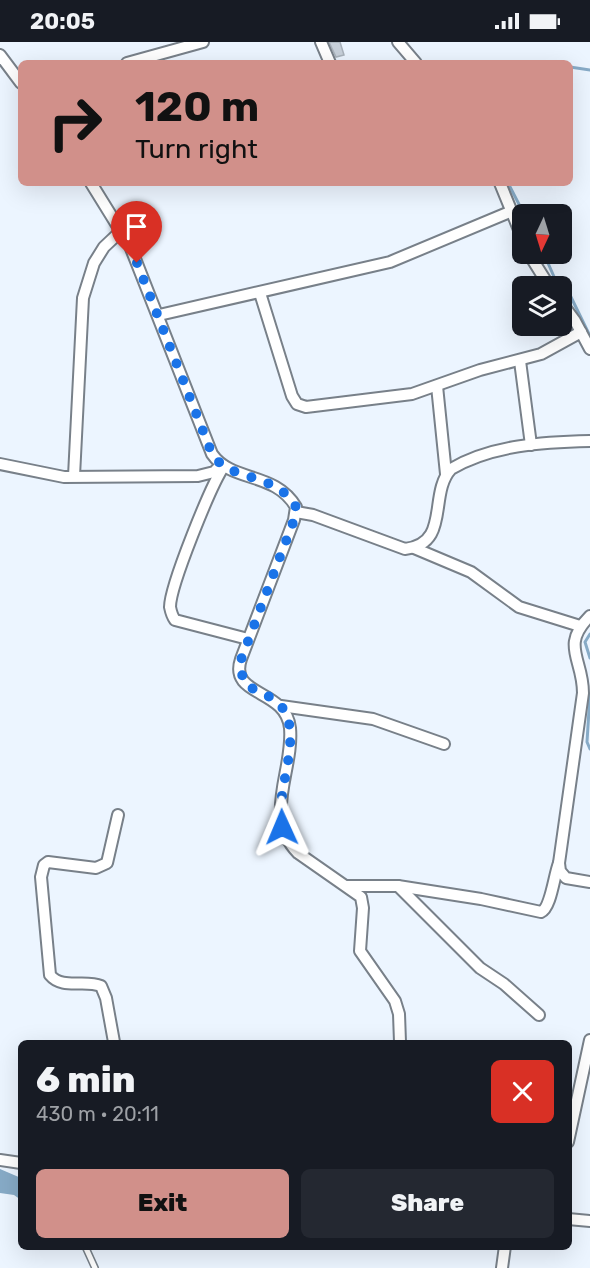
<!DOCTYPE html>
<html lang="en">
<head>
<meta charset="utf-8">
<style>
  :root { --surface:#171b24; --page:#242831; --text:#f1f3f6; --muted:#9ea1a6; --accent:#d1908a }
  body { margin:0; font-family:Rubik,sans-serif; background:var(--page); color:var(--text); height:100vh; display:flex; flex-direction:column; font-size:22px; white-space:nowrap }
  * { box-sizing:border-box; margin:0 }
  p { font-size:20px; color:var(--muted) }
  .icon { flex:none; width:33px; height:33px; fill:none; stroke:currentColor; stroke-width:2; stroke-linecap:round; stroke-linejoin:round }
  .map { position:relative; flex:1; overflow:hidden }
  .sheet { position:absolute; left:18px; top:998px; width:554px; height:210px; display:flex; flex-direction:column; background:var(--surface); border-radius:9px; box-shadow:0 6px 24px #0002 }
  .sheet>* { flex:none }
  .hud { position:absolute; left:18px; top:18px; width:555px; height:126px; border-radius:9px; box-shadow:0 6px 24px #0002; background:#d1908a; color:#111; overflow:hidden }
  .needle { width:39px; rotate:184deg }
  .fabs { position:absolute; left:512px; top:162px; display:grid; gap:12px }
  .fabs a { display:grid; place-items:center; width:60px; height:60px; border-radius:9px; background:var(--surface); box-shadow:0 6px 24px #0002; font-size:30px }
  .pin { position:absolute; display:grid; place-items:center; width:51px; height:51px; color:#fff; margin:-62px -26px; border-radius:50% 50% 50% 0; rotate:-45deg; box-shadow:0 0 6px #0007 }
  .pin .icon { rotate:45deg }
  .me { position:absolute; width:66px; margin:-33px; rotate:359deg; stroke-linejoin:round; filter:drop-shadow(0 0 4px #0008) }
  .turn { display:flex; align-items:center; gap:21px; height:126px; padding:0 18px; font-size:27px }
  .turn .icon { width:78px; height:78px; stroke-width:2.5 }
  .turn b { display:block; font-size:42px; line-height:51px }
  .round { display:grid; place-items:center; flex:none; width:63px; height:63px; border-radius:9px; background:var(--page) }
  .overview { display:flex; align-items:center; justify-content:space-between; height:102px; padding:0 18px }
  h1 { font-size:36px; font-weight:800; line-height:45px }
  .primary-button { display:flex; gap:12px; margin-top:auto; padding:12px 18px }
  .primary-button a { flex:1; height:69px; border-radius:9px; background:var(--accent); color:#111; font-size:24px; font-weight:800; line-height:69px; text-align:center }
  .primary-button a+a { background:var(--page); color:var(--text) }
  .status { display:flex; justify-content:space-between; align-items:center; height:42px; padding:0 30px; background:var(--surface); direction:ltr }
  .status svg { height:16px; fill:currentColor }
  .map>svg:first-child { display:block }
  .water { fill:#87abc7 }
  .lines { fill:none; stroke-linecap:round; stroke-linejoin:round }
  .stream { stroke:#87abc7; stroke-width:3 }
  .building { fill:#c7d0da; stroke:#a9b2bb; stroke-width:1.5 }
  .service-casing { stroke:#788089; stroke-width:8 }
  .minor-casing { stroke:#788089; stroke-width:14 }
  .service { stroke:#fff; stroke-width:5 }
  .minor { stroke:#fff; stroke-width:10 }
  .route { stroke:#1a73e8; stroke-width:10; stroke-dasharray:0 18 }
</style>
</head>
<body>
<div class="status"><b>20:05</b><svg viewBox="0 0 49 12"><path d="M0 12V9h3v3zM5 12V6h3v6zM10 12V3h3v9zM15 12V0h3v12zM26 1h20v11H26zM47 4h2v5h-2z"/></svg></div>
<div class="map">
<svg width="590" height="1226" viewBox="0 0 590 1226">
  <rect width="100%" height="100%" fill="#ecf5ff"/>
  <polygon class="water" points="0,1127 21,1136 21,1158 14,1153 0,1151"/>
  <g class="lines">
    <g class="stream">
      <polyline points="570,25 590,28"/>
      <polyline points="508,141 524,172"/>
      <polyline points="544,212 555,237 569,251 590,294"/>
      <polyline points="590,592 585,600 590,616"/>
      <polyline points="590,652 587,700 590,707"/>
    </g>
  </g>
  <polygon class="building" points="329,0 340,0 344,13 336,15"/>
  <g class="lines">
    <defs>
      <polyline id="service" points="85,1204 95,1226"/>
      <g id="minor">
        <polyline points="321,0 330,21"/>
        <polyline points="398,0 416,21"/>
        <polyline points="0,13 21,41"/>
        <polyline points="127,21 203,0"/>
        <path d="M91,141L130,204L212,412C232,441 275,429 296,465L294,478L241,617C228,655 286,646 290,686C294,729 262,774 298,811L361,855L363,866L360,909L395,959L399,972L400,1000"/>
        <polyline points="500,141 522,195"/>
        <polyline points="529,212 549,244"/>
        <polyline points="260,251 292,354 297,362 306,365 412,352 480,328 541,312 581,290"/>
        <polyline points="561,260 575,279 590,307"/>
        <polyline points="159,273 390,220 512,169"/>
        <polyline points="520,319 531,403"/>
        <polyline points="437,344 446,432"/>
        <polyline points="0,422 64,435 198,434 214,430 221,423"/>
        <path d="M224,424C211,443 170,544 170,565C171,570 172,574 175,578L248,597"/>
        <polyline points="74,434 83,256 94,221 104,205 121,189"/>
        <path d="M296,470L313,473L405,507C451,502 428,452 451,427C491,403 544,400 590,399"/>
        <polyline points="414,506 471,530 519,565 580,584"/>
        <path d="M590,574C560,604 583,616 583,651L559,821L560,829L566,836L590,840"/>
        <polyline points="281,664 373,677 444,702"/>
        <path d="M347,844H398L481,857L541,870C551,866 554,833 559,821"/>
        <polyline points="398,844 480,926 504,942 539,973"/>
        <path d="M114,1000L106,956L101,944C85,937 62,948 50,933L41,835L44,823L48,820L96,826L107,821L118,773"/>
        <polyline points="568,1100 590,998"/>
        <polyline points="0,1118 21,1121"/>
        <polyline points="568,1177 590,1179"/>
        <polyline points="502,1226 505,1204"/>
      </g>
    </defs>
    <use href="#service" class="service-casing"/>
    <use href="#minor" class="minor-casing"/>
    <use href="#service" class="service"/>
    <use href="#minor" class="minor"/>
  </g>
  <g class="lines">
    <path class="route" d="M137,221L212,412C231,441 275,429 296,465L294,478L239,623L245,642C256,650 272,653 281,664C305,694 274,749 282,785"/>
  </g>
</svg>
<div class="fabs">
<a><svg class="needle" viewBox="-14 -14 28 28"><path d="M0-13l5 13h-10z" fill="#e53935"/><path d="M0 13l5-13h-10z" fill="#9ea1a6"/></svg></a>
<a><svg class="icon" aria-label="layers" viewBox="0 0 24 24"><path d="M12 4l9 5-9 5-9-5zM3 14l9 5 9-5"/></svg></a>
</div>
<div class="pin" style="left:137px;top:221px;background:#d93025"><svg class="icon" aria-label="arrive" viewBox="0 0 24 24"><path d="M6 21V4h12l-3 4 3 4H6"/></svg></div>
<svg class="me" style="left:282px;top:785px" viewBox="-20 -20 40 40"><path d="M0-17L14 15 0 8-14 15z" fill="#1a73e8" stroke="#fff" stroke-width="4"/></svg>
<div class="hud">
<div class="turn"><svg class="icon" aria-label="right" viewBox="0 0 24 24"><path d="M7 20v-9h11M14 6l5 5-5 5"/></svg><div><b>120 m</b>Turn right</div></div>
</div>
<section class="sheet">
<div class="overview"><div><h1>6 min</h1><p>430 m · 20:11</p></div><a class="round" style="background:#d93025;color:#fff"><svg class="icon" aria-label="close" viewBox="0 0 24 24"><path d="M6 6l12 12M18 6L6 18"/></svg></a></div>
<div class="primary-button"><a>Exit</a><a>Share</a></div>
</section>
</div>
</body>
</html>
